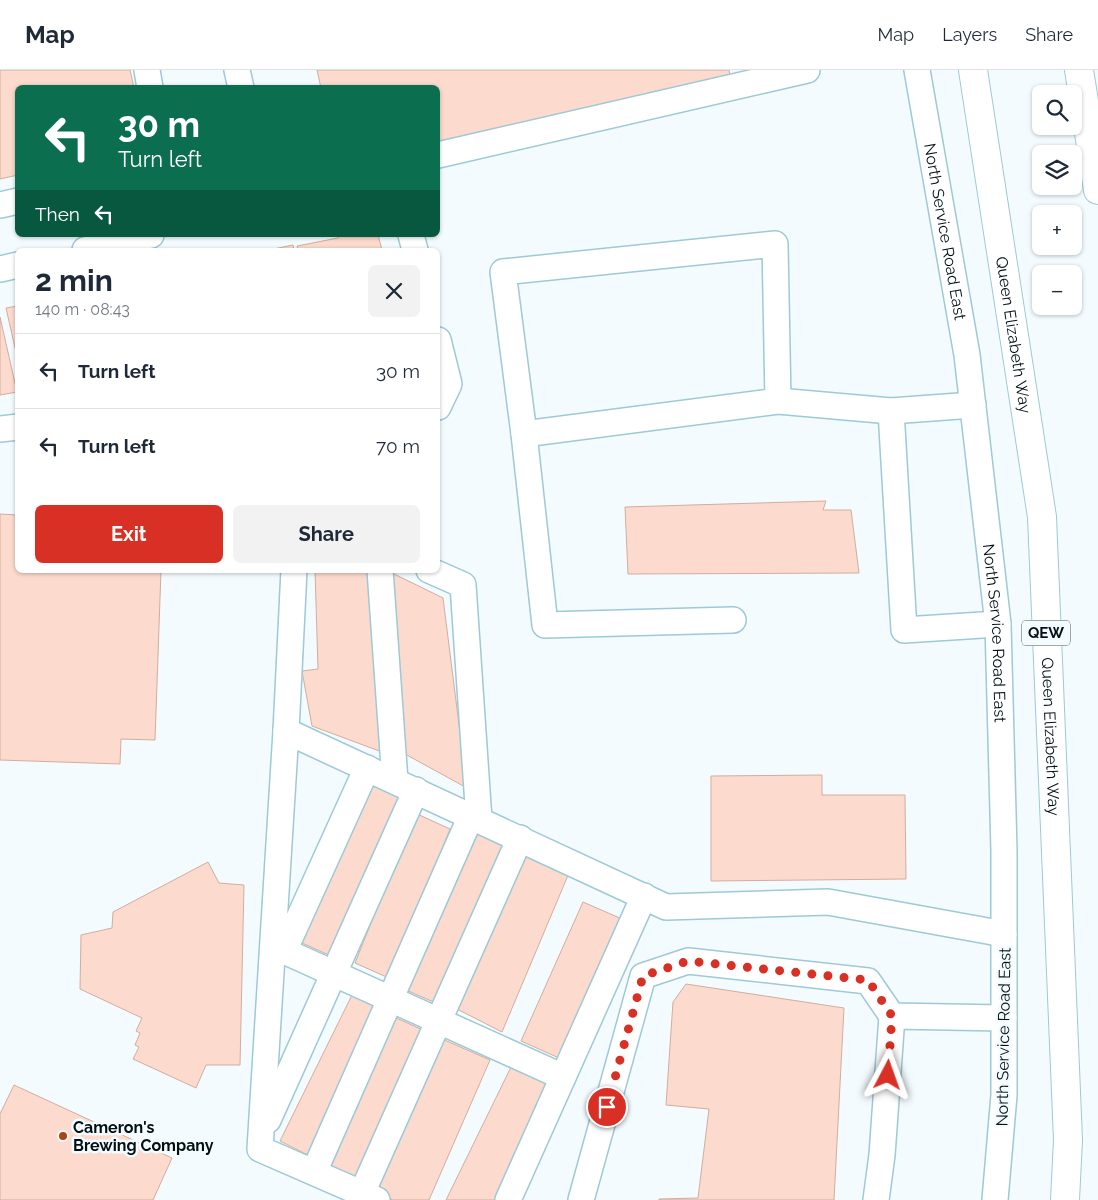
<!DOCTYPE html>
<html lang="en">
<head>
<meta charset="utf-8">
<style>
  :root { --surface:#fff; --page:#f2f2f3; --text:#1f2937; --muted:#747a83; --line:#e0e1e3; --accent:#d93025 }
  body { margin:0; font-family:Raleway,sans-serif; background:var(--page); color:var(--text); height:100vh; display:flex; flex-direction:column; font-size:19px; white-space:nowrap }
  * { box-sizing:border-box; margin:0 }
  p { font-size:16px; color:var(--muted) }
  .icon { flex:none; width:28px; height:28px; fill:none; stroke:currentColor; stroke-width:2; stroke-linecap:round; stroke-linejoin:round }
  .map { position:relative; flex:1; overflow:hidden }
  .side { position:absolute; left:15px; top:178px; width:425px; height:325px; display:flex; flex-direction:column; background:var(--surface); border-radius:8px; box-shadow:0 1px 4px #0004 }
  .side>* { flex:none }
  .banner { position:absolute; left:15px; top:15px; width:425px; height:152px; border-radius:8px; box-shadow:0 1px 4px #0004; background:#0b6e4f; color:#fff; overflow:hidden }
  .buttons { position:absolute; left:1032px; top:15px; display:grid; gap:10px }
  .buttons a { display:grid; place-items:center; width:50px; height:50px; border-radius:8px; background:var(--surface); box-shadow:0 1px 4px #0004; font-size:25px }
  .pin { position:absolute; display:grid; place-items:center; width:42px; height:42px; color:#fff; margin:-21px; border:2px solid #fff; border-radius:50%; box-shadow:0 1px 5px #0007 }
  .me { position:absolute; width:55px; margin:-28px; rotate:4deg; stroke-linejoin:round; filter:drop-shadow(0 0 4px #0008) }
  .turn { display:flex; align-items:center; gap:18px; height:105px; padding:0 20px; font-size:22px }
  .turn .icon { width:65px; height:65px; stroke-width:2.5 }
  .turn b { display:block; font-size:35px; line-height:42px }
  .then { display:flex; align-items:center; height:48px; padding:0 20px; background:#0003; gap:10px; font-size:19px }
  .round { display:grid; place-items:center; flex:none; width:52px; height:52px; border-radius:8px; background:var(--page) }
  .head { display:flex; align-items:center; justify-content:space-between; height:85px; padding:0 20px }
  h1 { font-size:30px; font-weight:700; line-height:38px }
  .cta { display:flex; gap:10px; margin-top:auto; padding:10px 20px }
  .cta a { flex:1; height:58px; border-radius:8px; background:var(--accent); color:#fff; font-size:20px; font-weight:700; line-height:58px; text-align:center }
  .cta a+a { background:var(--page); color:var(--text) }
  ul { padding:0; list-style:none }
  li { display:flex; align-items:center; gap:15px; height:75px; padding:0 20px; border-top:1px solid var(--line) }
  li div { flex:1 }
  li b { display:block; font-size:19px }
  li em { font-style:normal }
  header { display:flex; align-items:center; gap:30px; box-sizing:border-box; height:70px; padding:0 25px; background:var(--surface); border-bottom:1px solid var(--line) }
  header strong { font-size:24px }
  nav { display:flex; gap:28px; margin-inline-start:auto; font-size:18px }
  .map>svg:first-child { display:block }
  .building { fill:#fcdacd; stroke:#d2ad9e }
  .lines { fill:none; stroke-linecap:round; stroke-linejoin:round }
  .minor-casing { stroke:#9ec9d6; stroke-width:28 }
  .highway-casing { stroke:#9ec9d6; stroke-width:30 }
  .minor { stroke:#fff; stroke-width:25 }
  .highway { stroke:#fff; stroke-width:28 }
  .route { stroke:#d93025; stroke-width:9; stroke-dasharray:0 16.2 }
  .poi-dot { fill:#ab4716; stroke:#f3fbfe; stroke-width:2 }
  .labels { text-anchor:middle; stroke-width:5; stroke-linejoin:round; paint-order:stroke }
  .shield { fill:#f3fbfe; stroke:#4a565a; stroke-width:1 }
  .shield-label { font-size:15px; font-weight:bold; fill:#021014 }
  .street-label { font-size:16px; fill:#021014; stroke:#f3fbfe }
  .poi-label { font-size:16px; font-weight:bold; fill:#021014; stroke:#f3fbfe; text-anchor:start }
</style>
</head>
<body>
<header>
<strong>Map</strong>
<nav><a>Map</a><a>Layers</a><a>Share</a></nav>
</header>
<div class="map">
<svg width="1098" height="1130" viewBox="0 0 1098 1130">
  <rect width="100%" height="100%" fill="#f3fbfe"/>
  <g class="building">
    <polygon points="0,0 130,0 134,18 18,18 18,105 0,109"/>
    <polygon points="317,0 729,0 731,9 438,75 438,18 321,18"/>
    <polygon points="338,165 378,165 382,180 298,180 297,176 338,168"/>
    <polygon points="293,175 294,180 269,180"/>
    <polygon points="18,236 18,291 6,238"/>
    <polygon points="0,247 17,322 0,325"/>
    <polygon points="826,431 823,440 851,440 859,503 628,504 625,437"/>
    <polygon points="0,444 18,445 18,500 161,500 155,670 121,669 120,694 0,690"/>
    <polygon points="315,500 371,500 382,682 312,656 302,601 318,599"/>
    <polygon points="388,501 443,528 467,718 405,684"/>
    <polygon points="822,705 822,725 905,725 906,809 711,811 711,706"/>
    <polygon points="372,715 402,728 331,886 302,873"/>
    <polygon points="415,743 450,759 391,909 355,893"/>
    <polygon points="477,762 506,776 436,933 406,920"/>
    <polygon points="524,783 569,803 502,962 457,939"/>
    <polygon points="208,792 219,813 244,815 240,995 206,995 196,1018 133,989 139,977 135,975 140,963 136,961 142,948 80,919 81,865 112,858 113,842"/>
    <polygon points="583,832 622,849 559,988 521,971"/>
    <polygon points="686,914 844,938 834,1130 659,1130 659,1129 698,1128 709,1039 666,1035 673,932"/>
    <polygon points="352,925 382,940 310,1086 280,1071"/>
    <polygon points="394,947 423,960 356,1113 327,1100"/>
    <polygon points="442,969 490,990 429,1130 393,1130 374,1122"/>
    <polygon points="512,995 551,1011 495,1130 446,1130"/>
    <polygon points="14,1015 172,1088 153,1130 0,1130 0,1044"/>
  </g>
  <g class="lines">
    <defs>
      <g id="minor">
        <polyline points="147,0 150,18"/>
        <polyline points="237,0 241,18"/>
        <path id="s1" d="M917,0L967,285L998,554L1004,781V1025L995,1130"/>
        <polyline points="438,85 807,0"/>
        <polyline points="0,135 18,131"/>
        <polyline points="411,165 415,180"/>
        <polyline points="85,180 151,165"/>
        <polyline points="0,199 18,195"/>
        <polyline points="438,270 449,314 438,337"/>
        <polyline points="778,331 775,174 503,202 524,364 778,331 891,341 973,335"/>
        <polyline points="891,341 904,560 998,554"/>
        <polyline points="0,359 18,357"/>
        <polyline points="524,364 545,555 733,550"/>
        <polyline points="294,500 286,661 666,837 828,832 1004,864"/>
        <polyline points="380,500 395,711"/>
        <polyline points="429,500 463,515 479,750"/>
        <polyline points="286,661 260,1079 377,1130"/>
        <polyline points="273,876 563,1007"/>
        <polyline points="284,881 367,698"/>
        <polyline points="268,1050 416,720"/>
        <polyline points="314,1102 471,746"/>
        <polyline points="362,1123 520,768"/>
        <polyline points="508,1130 644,826"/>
        <polyline points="581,1130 643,906 688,891 868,911 892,946 1004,948"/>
        <polyline points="876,1130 882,1085 892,946"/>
      </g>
      <g id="highway">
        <path id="s2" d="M973,0L1042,447L1068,1070L1065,1130"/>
        <polyline points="1079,0 1098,120"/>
      </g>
    </defs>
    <use href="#minor" class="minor-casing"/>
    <use href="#highway" class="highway-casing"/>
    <use href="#minor" class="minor"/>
    <use href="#highway" class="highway"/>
  </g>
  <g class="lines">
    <polyline class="route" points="607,1037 643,906 688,891 868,910 892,946 888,1005"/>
  </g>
  <circle class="poi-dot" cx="63" cy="1066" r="5"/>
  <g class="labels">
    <rect class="shield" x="1022" y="550.5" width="48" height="25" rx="4"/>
    <g class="shield-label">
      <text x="1046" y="568">QEW</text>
    </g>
    <g class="street-label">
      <text dy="6" stroke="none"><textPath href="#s1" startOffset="164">North Service Road East</textPath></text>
      <text dy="6" stroke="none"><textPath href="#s2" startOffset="268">Queen Elizabeth Way</textPath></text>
      <text dy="6" stroke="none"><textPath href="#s1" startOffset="569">North Service Road East</textPath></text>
      <text dy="6" stroke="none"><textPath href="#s2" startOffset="672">Queen Elizabeth Way</textPath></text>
      <text transform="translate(1003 967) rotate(-89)" y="6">North Service Road East</text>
    </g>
    <g class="poi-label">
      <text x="73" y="1063">Cameron's<tspan x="73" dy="18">Brewing Company</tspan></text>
    </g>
  </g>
</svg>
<div class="buttons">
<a><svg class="icon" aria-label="search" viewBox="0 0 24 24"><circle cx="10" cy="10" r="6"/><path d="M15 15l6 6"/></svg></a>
<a><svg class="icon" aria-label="layers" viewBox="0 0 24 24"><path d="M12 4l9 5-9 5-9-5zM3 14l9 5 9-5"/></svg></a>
<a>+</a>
<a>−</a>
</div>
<div class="pin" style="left:607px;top:1037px;background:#d93025"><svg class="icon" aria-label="arrive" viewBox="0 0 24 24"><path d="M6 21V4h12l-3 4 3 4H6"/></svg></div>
<svg class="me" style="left:888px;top:1005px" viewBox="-20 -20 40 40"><path d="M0-17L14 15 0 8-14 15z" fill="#d93025" stroke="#fff" stroke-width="4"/></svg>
<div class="banner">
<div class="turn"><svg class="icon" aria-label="left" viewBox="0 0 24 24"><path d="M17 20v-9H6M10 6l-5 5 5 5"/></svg><div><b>30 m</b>Turn left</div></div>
<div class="then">Then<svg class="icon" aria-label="left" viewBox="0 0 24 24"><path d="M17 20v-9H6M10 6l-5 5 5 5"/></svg></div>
</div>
<section class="side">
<div class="head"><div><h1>2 min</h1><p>140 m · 08:43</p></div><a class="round"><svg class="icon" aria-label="close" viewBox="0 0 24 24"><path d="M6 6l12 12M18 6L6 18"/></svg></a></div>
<ul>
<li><svg class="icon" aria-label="left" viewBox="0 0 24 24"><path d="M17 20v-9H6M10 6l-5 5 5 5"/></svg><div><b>Turn left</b></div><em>30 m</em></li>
<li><svg class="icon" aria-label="left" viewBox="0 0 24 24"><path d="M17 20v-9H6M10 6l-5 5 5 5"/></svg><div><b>Turn left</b></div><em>70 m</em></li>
</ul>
<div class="cta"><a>Exit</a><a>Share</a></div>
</section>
</div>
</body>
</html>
